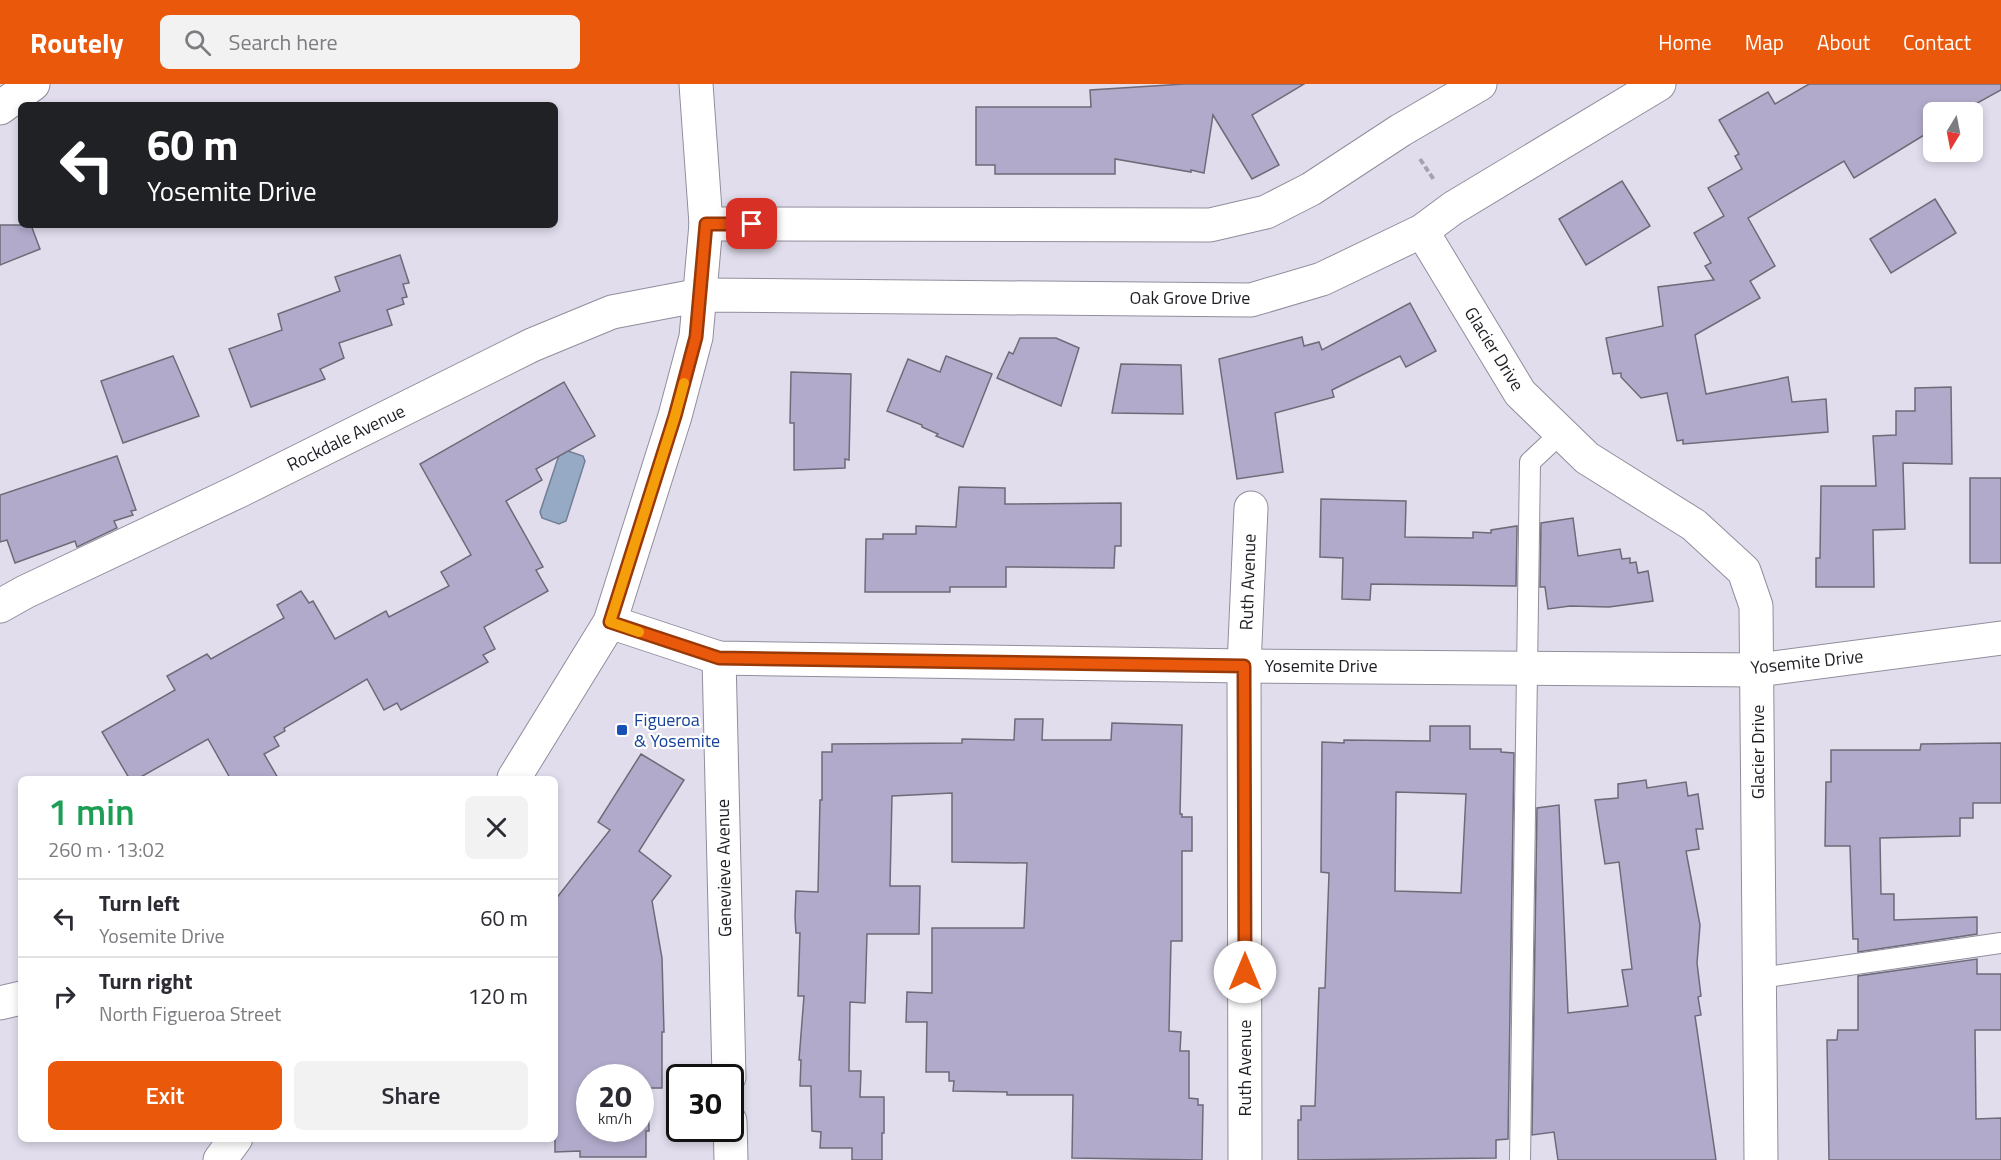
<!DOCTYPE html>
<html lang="en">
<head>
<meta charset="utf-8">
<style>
  :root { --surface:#fff; --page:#f2f2f3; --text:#2b2b33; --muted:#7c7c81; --line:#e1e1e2; --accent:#ea580c }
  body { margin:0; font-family:"Titillium Web",sans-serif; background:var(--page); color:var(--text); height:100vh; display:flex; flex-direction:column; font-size:22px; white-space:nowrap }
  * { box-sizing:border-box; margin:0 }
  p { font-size:20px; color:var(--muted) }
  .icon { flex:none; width:33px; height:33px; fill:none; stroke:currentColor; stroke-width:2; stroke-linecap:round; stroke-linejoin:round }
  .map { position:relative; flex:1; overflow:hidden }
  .sheet { position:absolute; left:18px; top:692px; width:540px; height:366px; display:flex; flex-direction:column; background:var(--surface); border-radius:9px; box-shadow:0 3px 9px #0003 }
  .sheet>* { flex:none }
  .top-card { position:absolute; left:18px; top:18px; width:540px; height:126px; border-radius:9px; box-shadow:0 3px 9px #0003; background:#202124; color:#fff; overflow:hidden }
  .needle { width:39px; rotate:190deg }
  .controls { position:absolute; left:1923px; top:18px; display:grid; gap:12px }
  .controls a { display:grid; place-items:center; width:60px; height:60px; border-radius:9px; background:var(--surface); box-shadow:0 3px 9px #0003; font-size:30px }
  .speed { position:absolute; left:576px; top:980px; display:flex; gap:12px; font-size:30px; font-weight:700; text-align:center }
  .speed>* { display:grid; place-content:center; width:78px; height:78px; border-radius:50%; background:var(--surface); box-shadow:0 3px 9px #0003; line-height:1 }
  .speed small { font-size:15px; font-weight:400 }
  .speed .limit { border:3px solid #111; border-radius:9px; background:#fff; color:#111 }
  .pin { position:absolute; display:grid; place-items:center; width:51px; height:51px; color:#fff; margin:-26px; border-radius:12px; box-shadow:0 3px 9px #0006 }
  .me { position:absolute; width:66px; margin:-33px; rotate:0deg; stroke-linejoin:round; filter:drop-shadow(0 0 4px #0008) }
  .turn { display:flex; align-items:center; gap:21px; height:126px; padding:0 30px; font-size:27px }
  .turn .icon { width:78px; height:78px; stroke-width:2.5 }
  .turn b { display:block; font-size:42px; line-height:51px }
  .round { display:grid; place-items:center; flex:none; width:63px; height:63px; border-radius:9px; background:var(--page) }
  .head { display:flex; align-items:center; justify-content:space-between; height:102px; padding:0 30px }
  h1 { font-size:36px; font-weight:600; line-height:45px; color:#1e9e55 }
  .action { display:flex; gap:12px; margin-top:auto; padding:12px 30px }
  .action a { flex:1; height:69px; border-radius:9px; background:var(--accent); color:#fff; font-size:24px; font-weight:600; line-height:69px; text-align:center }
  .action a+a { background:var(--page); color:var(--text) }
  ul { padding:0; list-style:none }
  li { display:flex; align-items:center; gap:18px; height:78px; padding:0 30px; border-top:2px solid var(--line) }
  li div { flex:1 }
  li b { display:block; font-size:22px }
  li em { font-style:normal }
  header { display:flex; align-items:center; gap:36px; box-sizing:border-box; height:84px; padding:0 30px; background:var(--accent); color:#fff }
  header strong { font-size:28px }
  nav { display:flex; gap:33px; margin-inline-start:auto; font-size:21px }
  .search { width:420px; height:54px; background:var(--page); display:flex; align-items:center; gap:15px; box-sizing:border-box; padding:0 21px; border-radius:9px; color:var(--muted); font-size:22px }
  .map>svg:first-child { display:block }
  .water { fill:#96a9c5; stroke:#737f95; stroke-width:1.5 }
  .building { fill:#b2aaca; stroke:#6e6b78; stroke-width:1.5; fill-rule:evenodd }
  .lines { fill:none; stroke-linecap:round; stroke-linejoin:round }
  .service-casing { stroke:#918e9c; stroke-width:22 }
  .minor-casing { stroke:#918e9c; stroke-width:35 }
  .tertiary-casing { stroke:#918e9c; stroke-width:35 }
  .secondary-casing { stroke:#918e9c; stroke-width:35 }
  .path { stroke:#a6a3b0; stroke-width:4; stroke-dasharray:6 3; stroke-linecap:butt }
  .service { stroke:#fff; stroke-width:20 }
  .minor { stroke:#fff; stroke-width:33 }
  .tertiary { stroke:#fff; stroke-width:33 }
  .secondary { stroke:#fff; stroke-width:33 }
  .route-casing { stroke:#983908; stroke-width:15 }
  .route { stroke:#ea580c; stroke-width:10 }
  .slow { stroke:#f59e0b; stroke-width:10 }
  .transit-dot { fill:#1a4fb4; stroke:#fff; stroke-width:2 }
  .labels { text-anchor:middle; stroke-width:4.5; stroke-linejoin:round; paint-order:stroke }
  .street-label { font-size:18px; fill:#201e24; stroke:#fff }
  .transit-label { font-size:18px; fill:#164399; stroke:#fff; text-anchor:start }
</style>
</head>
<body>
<header>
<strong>Routely</strong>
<div class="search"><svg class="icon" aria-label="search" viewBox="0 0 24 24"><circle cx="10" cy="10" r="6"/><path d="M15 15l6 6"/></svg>Search here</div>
<nav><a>Home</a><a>Map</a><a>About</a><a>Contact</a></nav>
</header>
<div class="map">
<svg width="2001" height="1076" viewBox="0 0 2001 1076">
  <rect width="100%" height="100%" fill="#e1dded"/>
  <polygon class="water" points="565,366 583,372 585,377 566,437 559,440 542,434 540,428 560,368"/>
  <g class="building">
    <polygon points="1184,0 1304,0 1252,31 1279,81 1252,95 1213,31 1204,89 1191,86 1191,88 1115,75 1115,90 995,90 995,81 976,81 976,23 1091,23 1090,6"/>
    <polygon points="1809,0 2001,0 2001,6 1961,28 1934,28 1934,45 1854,94 1844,77 1748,134 1775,182 1750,197 1760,214 1695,251 1706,310 1788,293 1792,318 1826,315 1828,348 1683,360 1683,356 1677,357 1667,309 1641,314 1621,293 1621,289 1613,290 1606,254 1663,242 1658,203 1714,196 1705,182 1711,179 1694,149 1724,132 1708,104 1742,85 1735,72 1739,70 1719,36 1768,8 1775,20"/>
    <polygon points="1622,97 1650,142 1586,181 1559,135"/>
    <polygon points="1935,115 1956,149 1891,189 1870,155"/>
    <polygon points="0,141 31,141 40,165 0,181"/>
    <polygon points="400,171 409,199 403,200 407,213 402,214 404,220 387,226 392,241 339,259 344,274 320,285 325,295 251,323 229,265 282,246 278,230 340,207 335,193"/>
    <polygon points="1410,219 1436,267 1406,283 1400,272 1332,306 1334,313 1275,329 1283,388 1237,395 1219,275 1302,253 1304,262 1319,258 1322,266"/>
    <polygon points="1020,254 1056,254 1079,264 1061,322 997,294 1009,268 1013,270"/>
    <polygon points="173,272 199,332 123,359 101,297"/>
    <polygon points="946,272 992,290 963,363 936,352 938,350 922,343 922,341 887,327 908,275 940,288"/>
    <polygon points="1121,280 1181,281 1183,330 1112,329"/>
    <polygon points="791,288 851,290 849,376 845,375 845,384 794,386 794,339 790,339"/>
    <polygon points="564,298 595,352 536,385 542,396 506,417 543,483 536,486 548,507 484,543 495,565 483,571 488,578 401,626 397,619 384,626 367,595 284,644 285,647 274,653 279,662 264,670 278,694 230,694 208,655 139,694 129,694 102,648 175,606 167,592 207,570 211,575 284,534 277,521 301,507 309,519 313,517 335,555 386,527 389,533 449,502 441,488 471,471 420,380"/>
    <polygon points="1951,303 1952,380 1903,379 1905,445 1873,446 1874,503 1816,503 1816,474 1820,474 1821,402 1876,402 1873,352 1896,351 1896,327 1915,327 1915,304"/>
    <polygon points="117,372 136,426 131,427 133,431 114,437 117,444 77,463 75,457 15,479 7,456 0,458 0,411"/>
    <rect x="1970" y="394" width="31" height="85"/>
    <polygon points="959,403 1005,404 1005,420 1121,419 1121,462 1115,462 1114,484 1006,483 1006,503 950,503 950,508 865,508 866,455 883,455 883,450 916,450 916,442 956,443"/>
    <polygon points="1321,415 1406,417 1405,453 1473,454 1473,448 1491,449 1491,446 1517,442 1516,502 1371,500 1370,516 1342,515 1343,474 1320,473"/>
    <polygon points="1573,434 1578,472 1620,465 1622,475 1630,474 1630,479 1636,478 1638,489 1648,487 1653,517 1609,523 1570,522 1548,525 1545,503 1540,503 1541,439"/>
    <polygon points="1015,635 1043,635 1042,656 1111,656 1112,639 1182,641 1180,730 1182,730 1182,733 1192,733 1192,767 1182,767 1182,857 1171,857 1169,947 1181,948 1180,967 1189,967 1189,1014 1198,1015 1198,1021 1203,1021 1202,1076 1072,1074 1073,1011 1007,1011 1007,1008 953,1007 954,997 949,997 949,988 926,988 927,938 906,938 907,908 932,909 932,844 1024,844 1027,779 952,778 952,709 892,712 890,802 920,802 919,850 867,850 865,919 850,918 849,987 861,987 860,1013 884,1013 884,1049 882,1049 882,1076 852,1076 852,1064 820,1064 821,1048 812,1047 811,1002 800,1002 801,976 799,976 804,912 798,912 800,849 796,849 795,833 796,807 818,808 820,716 822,716 822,668 832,668 832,660 962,659 962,655 1014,656"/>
    <path d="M1430,642H1470V665H1501V668L1514,669L1508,1055L1496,1056V1074L1298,1076V1036H1301V1022H1315L1319,904H1325L1329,789L1321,788L1322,658L1344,659V656L1430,657ZM1396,708L1466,710L1461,809L1395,807Z"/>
    <polygon points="2001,659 2001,719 1973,719 1973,734 1960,734 1960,752 1880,754 1881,810 1894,810 1894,836 1977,833 1977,850 1858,868 1858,855 1853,855 1850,762 1825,762 1826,698 1831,698 1831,666 1920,666 1921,660"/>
    <path d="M641,670L684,696L639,767L671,792L652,817L662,874L664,948H662V1004H648L649,1047H646V1073H580V1067L555,1068V816L610,746L598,738ZM590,993H640V1044H590Z"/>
    <polygon points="1646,696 1647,704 1686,698 1688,712 1698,710 1703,745 1696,745 1699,765 1686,767 1700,841 1697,879 1701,912 1698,913 1701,931 1695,932 1716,1076 1558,1076 1554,1048 1532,1051 1537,724 1559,721 1568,929 1628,922 1622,886 1632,885 1619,778 1605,780 1595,716 1618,714 1618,700"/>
    <polygon points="1977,875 1977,890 2001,890 2001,946 1975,946 1976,1035 2001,1034 2001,1076 1829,1076 1827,956 1837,956 1838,946 1858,946 1858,892"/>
  </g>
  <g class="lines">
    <defs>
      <g id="service">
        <polyline points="1760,894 2001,859"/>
        <polyline points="1520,1076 1530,378 1561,349"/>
      </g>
      <g id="minor">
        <polyline points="0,24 33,0"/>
        <polyline points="706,140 1210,141 1266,128 1311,105 1401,46 1480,0"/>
        <polyline points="1422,147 1520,309 1587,374 1694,441 1744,487 1756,522 1761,1076"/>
        <polyline points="0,522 25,508 241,406 532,261 612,228 701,211 1251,216 1322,195 1422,147 1453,124 1659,0"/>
        <polyline points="719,574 729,993"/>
        <polyline points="0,919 21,914"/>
        <polyline points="730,1037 731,1076"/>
        <polyline points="1245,1076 1244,582 1251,424"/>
      </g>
      <polyline id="tertiary" points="610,538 719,574 1244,582 1758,586 2001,554"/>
      <g id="secondary">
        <polyline points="514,694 610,538 675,332 696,253 706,140 696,0"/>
        <polyline points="220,1076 236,1054"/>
      </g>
    </defs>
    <use href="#service" class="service-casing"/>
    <use href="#minor" class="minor-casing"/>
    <use href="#tertiary" class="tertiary-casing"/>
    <use href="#secondary" class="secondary-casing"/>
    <polyline class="path" points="1420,75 1434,96"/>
    <use href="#service" class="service"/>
    <use href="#minor" class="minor"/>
    <use href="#tertiary" class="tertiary"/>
    <use href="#secondary" class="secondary"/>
  </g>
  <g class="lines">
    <defs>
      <polyline id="route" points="752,140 706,140 696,253 675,332 610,538 719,574 1244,582 1245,888"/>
    </defs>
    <use href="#route" class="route-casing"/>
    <use href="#route" class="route"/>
    <polyline class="slow" points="639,548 610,538 675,332 684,299"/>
  </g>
  <rect class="transit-dot" x="616" y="640" width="12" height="12" rx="3"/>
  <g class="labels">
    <g class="street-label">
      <text x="1190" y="220">Oak Grove Drive</text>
      <text transform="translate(1494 265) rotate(58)" y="6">Glacier Drive</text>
      <text transform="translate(346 354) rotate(-26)" y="6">Rockdale Avenue</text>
      <text transform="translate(1248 498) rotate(-88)" y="6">Ruth Avenue</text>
      <text transform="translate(1807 578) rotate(-6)" y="6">Yosemite Drive</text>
      <text x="1321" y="588">Yosemite Drive</text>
      <text transform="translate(1758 668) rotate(-90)" y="6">Glacier Drive</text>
      <text transform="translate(724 784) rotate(-91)" y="6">Genevieve Avenue</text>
      <text transform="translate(1245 984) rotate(-90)" y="6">Ruth Avenue</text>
    </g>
    <g class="transit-label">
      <text x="634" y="642">Figueroa<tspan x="634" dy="21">&amp; Yosemite</tspan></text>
    </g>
  </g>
</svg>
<div class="controls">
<a><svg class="needle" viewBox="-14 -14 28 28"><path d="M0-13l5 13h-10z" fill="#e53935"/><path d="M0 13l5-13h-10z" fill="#7c7c81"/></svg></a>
</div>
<div class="speed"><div>20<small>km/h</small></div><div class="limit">30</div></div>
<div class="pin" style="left:752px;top:140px;background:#d93025"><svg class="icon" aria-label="arrive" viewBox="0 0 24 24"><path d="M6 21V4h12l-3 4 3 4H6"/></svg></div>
<svg class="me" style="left:1245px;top:888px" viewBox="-20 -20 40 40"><circle r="19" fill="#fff"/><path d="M0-13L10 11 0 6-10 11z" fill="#ea580c"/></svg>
<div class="top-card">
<div class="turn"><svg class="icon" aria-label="left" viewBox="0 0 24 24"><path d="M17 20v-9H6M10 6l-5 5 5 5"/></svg><div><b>60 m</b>Yosemite Drive</div></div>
</div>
<section class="sheet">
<div class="head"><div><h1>1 min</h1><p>260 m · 13:02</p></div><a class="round"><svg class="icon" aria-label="close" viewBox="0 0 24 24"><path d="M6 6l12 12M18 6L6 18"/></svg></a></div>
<ul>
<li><svg class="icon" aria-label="left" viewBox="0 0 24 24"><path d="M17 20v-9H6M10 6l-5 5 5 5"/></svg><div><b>Turn left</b><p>Yosemite Drive</p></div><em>60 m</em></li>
<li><svg class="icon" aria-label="right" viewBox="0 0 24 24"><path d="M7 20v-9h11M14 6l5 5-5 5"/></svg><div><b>Turn right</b><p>North Figueroa Street</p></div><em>120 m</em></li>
</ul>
<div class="action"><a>Exit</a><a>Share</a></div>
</section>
</div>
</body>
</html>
